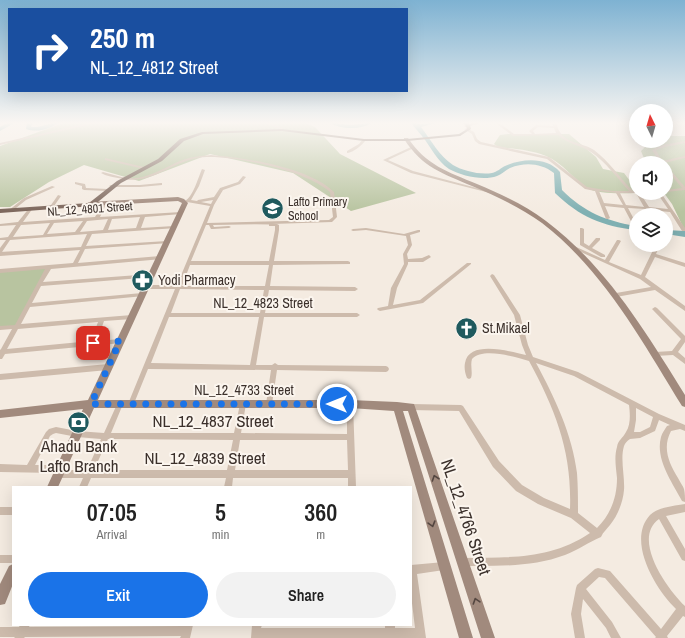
<!DOCTYPE html>
<html lang="en">
<head>
<meta charset="utf-8">
<style>
  :root { --surface:#fff; --page:#f2f2f2; --text:#222; --muted:#767676; --accent:#1a73e8 }
  body { margin:0; font-family:"Archivo Narrow",sans-serif; background:var(--page); color:var(--text); height:100vh; display:flex; flex-direction:column; font-size:15px; white-space:nowrap }
  * { box-sizing:border-box; margin:0 }
  p { font-size:13px; color:var(--muted) }
  .icon { flex:none; width:22px; height:22px; fill:none; stroke:currentColor; stroke-width:2; stroke-linecap:round; stroke-linejoin:round }
  .map { position:relative; flex:1; overflow:hidden }
  .drawer { position:absolute; left:12px; top:486px; width:400px; height:140px; display:flex; flex-direction:column; background:var(--surface); border-radius:0px; box-shadow:0 4px 16px #0002 }
  .drawer>* { flex:none }
  .hud { position:absolute; left:8px; top:8px; width:400px; height:84px; border-radius:0px; box-shadow:0 4px 16px #0002; background:#1a4fa0; color:#fff; overflow:hidden }
  .needle { width:26px; rotate:355deg }
  .buttons { position:absolute; left:629px; top:104px; display:grid; gap:8px }
  .buttons a { display:grid; place-items:center; width:44px; height:44px; border-radius:50%; background:var(--surface); box-shadow:0 4px 16px #0002; font-size:20px }
  .pin { position:absolute; display:grid; place-items:center; width:34px; height:34px; color:#fff; margin:-17px; border-radius:8px; box-shadow:0 2px 6px #0006 }
  .me { position:absolute; width:44px; margin:-22px; rotate:270deg; stroke-linejoin:round; filter:drop-shadow(0 0 3px #0008) }
  .turn { display:flex; align-items:center; gap:14px; height:84px; padding:0 16px; font-size:18px }
  .turn .icon { width:52px; height:52px; stroke-width:2.5 }
  .turn b { display:block; font-size:28px; line-height:34px }
  .eta { display:flex; justify-content:space-evenly; align-items:center; height:68px; text-align:center }
  .eta b { font-size:24px; font-weight:600; line-height:28px }
  .cta { display:flex; gap:8px; margin-top:auto; padding:8px 16px }
  .cta a { flex:1; height:46px; border-radius:24px; background:var(--accent); color:#fff; font-size:16px; font-weight:600; line-height:46px; text-align:center }
  .cta a+a { background:var(--page); color:var(--text) }
  .map>svg:first-child { display:block }
  .green { fill:#b8c4a0 }
  .lines { fill:none; stroke-linecap:round; stroke-linejoin:round }
  .river { fill:#7fb0b2; fill-rule:evenodd }
  .street { fill:#cdbbac; fill-rule:evenodd }
  .secondary { fill:#a18a7d; fill-rule:evenodd }
  .primary { fill:#7d675c; fill-rule:evenodd }
  .oneway { stroke:#544640 }
  .route { stroke:#1a73e8; stroke-width:7; stroke-dasharray:0 12.6 }
  .labels { text-anchor:middle; stroke-width:4; stroke-linejoin:round; paint-order:stroke }
  .far-poi-label { font-size:12px; fill:#3b302b; stroke:#fbf5ee; text-anchor:start }
  .far-street-label { font-size:12px; fill:#3b302b; stroke:#fbf5ee }
  .poi-label { font-size:14px; fill:#3b302b; stroke:#fbf5ee; text-anchor:start }
  .street-label { font-size:14px; fill:#3b302b; stroke:#fbf5ee }
  .near-street-label { font-size:17px; fill:#3b302b; stroke:#fbf5ee }
  .near-poi-label { font-size:17px; fill:#3b302b; stroke:#fbf5ee }
</style>
</head>
<body>
<div class="map">
<svg width="685" height="638" viewBox="0 0 685 638">
  <rect width="100%" height="100%" fill="#f4ebe1"/>
  <g class="green">
    <polygon points="66,122 303,122 315,127 340,154 416,193 351,211 293,173 210,154 139,181 84,165 49,182 10,207 0,207 0,146"/>
    <path d="M508,134H569L596,157L603,169L624,173L636,189V193H639C625,193 599,195 587,188C573,179 563,163 546,156C531,150 515,149 498,147L494,144L500,135Z"/>
    <polygon points="666,136 685,136 685,231 672,204 664,193 666,193 666,163 646,163 641,151 651,141 666,141"/>
    <polygon points="48,267 17,327 0,329 0,271"/>
  </g>
  <g class="lines">
    <g class="river">
      <polygon points="9,122 16,122 0,131 0,127"/>
      <path d="M27,122H33L31,127C42,128 50,122 60,122C50,129 38,133 26,129Z"/>
      <path d="M328,122L351,125L374,122C361,130 341,130 328,122Z"/>
      <path d="M410,122H416L418,124L440,122L421,127C431,140 439,156 453,165C463,171 480,175 492,173C497,172 501,168 505,166C523,158 547,157 560,172L562,190C584,212 606,221 636,226V230C602,226 580,217 555,193L554,173C541,163 525,162 510,168C506,170 502,174 497,176C483,181 462,176 449,169C437,161 431,147 422,136C418,131 414,127 410,122Z"/>
      <polygon points="666,230 685,231 685,237 666,234"/>
    </g>
    <g class="street">
      <polygon points="93,122 101,122 0,145 0,143"/>
      <polygon points="264,122 269,122 284,129 281,130"/>
      <path d="M494,122H498L514,134H532L529,131L536,125L553,126V122H556C561,145 578,140 594,150C609,161 620,178 633,191H636V193H640L649,207L668,209L657,193H661L685,228V231H682L670,212L650,210L653,215H649L646,209L628,208L636,223L634,224L632,223L624,208L605,206L610,218L608,219H606L595,191L585,189L547,159L479,144L475,141L472,134L464,129L467,128L474,132L477,139L481,142L549,157L587,187L612,191H629C617,178 606,162 591,152C581,145 567,144 558,135L513,136ZM538,127L554,128L556,133L535,134L533,131ZM599,191L616,193L623,205L604,203ZM620,193H636L644,207L626,205Z"/>
      <polygon points="510,122 529,122 514,125"/>
      <path d="M363,139L366,140C361,146 354,152 347,153V151L359,144Z"/>
      <polygon points="685,141 685,143 665,147 656,150 662,161 685,156 685,158 664,163 660,163 652,150 663,145"/>
      <polygon points="411,147 414,148 388,160 413,171 492,192 490,193 411,173 383,160"/>
      <path d="M211,155C246,158 308,167 334,192L337,217L332,222L272,224H277L279,225V230L274,261H348L350,262V264L273,265L270,286L355,287L358,289L355,291L269,290L265,313H357L360,315L357,317H264L256,365H272L275,363L278,365L386,366L388,367L389,369L388,371L386,372L277,370L272,404L271,406L269,407L267,406L266,404L271,370L148,369L133,406L131,407L129,406L128,404L175,289H146L143,287L146,285H177L210,206L187,202L185,201C193,197 198,178 202,169L205,170L199,186L191,200L197,201L198,200L214,197L220,188L238,182L243,176L246,177L240,184L223,190L214,205L207,223L329,220L333,217L330,192C327,190 324,187 320,185C295,169 226,153 197,158C167,164 152,186 118,178C113,177 106,176 101,173L103,172C114,175 125,179 137,178C152,176 166,167 180,161C190,157 200,156 211,155ZM213,200L211,204L201,202ZM269,224V226H275V230L269,261H191L206,225H209L211,229H213L229,228L231,227L229,226L214,227L213,225L271,224ZM190,265H269L265,286H182ZM180,289L264,290L260,313H171ZM169,317H259L250,365L151,363Z"/>
      <polygon points="105,158 144,167 146,168 144,169 105,160"/>
      <polygon points="666,166 667,166 685,187 685,190 666,192 666,190 682,188 666,169"/>
      <polygon points="75,182 85,184 86,188 108,189 110,190 108,191 84,190 82,189 82,186 75,184"/>
      <polygon points="161,183 162,183 162,185 140,187 111,187 109,186 111,185 140,185"/>
      <polygon points="52,186 55,187 26,200 11,212 10,212 8,211 24,198"/>
      <polygon points="58,195 61,196 52,209 50,209 49,208"/>
      <path d="M103,203H105L106,204L100,217L181,212L183,213L181,214L145,217L141,228L174,226L176,227V228L92,234L86,246L167,241H169V243L85,249L78,263L160,256L162,257V259L51,269L43,282L152,274L154,275V277L41,286L32,303L142,293L144,294L145,295L144,296L30,307L21,324L132,315L134,316L135,317L134,318L132,319L104,321L97,341L120,339H122L123,341L122,343L5,354L2,359H0V350L1,349L12,329L0,330V326L15,325L45,269L0,273V269L73,263L80,250L0,256V248L6,240H0V238L8,237L16,225L0,226V224L18,222L30,207H31L33,208L23,222L95,217ZM140,217L136,228L108,230L112,219ZM108,219L103,230L80,232L87,221ZM83,221L75,232L47,234L54,223ZM50,223L43,235L13,237L21,225ZM87,234L81,247L0,252H2L10,240ZM98,322L91,341L7,349L18,329Z"/>
      <polygon points="366,228 404,234 418,230 420,230 420,232 410,235 412,245 407,254 408,259 422,258 429,255 431,257 423,262 408,262 408,264 397,288 393,305 420,300 467,263 471,263 471,264 423,303 380,311 378,310 377,309 378,308 388,306 391,288 404,264 403,254 408,245 406,236 366,230 353,231 351,230 353,229"/>
      <polygon points="580,228 582,228 584,229 584,243 589,246 596,238 600,238 600,240 592,248 605,255 605,257 601,257 580,245"/>
      <polygon points="617,240 619,240 621,241 609,262 641,275 655,246 657,246 659,247 656,254 685,263 685,267 655,257 645,277 685,306 685,311 655,290 616,297 614,296 613,295 616,293 651,287 640,279 570,247 572,246 574,246 605,260"/>
      <path d="M492,274L494,275L520,315L528,345L533,357L578,372L659,414L685,425V431L680,429L671,431C662,448 669,463 678,478C680,482 683,486 684,489C685,493 685,498 685,502L682,501C672,482 655,459 661,437C662,433 665,429 667,426L670,425L659,420L655,431L640,438L630,439C627,441 625,443 624,446C620,459 625,477 624,490C623,502 618,515 610,525C607,529 603,532 601,537C589,542 578,550 565,555C533,567 498,566 464,566L461,565L460,562L461,559L464,558C510,557 550,560 590,533L571,518L538,504L516,491L493,467L459,411L411,410L409,409L408,407L409,405L411,404L461,405L463,406L499,461L522,485L544,498L570,509C572,452 556,411 529,361C515,357 483,347 472,359C470,366 473,372 471,378L469,379L467,378C465,373 464,368 465,363C469,339 512,352 526,355L522,345L514,315L490,276ZM536,363L574,376L629,405C630,413 631,424 626,432C623,438 618,440 617,447C614,457 616,468 617,478C617,497 611,514 597,528L578,513C578,500 578,486 577,473C572,434 555,398 536,363ZM636,408L653,417L650,427L640,432H634L636,420Z"/>
      <polygon points="655,307 657,308 685,336 685,342 678,352 685,358 685,364 673,355 655,356 653,356 652,354 653,352 655,352 672,351 681,339 653,310 652,309"/>
      <polygon points="108,364 110,365 111,367 110,369 108,370 0,380 0,374"/>
      <path d="M120,401L122,402L123,404L111,433H234L240,404L241,402L243,401L245,402L246,404L241,433L347,434V404L348,402L350,401L352,402L353,404L356,487H348V478H233L232,487H224L226,478H91L87,487H79L83,478H58L55,477L54,474L55,473L0,472V464L27,465L46,432L49,429L56,427L77,431L104,433L118,402ZM56,433L77,437L101,439L87,470H64L65,469L64,466L61,465H35L50,436L53,434ZM108,439L233,440L227,470H94ZM240,440H347L348,470H235Z"/>
      <path d="M685,504V512L666,516L685,549V561L682,560L659,519C631,539 668,590 685,606V617L683,616L667,636L668,638H655L656,637L605,578L599,577L586,589L612,622L621,638H611L606,628L583,599L581,614L585,638H575L571,614L576,588L577,585L595,569L598,568L610,571L661,629L676,609C656,590 626,541 650,515C658,507 674,506 685,504Z"/>
      <rect x="0" y="507" width="13" height="8"/>
      <rect x="0" y="555" width="13" height="8"/>
      <polygon points="444,562 447,563 448,566 447,569 444,570 417,574 426,638 251,638 252,625 262,625 261,628 385,628 385,625 395,625 395,628 415,628 411,595 411,565"/>
      <polygon points="20,625 30,625 29,627 183,626 183,625 193,625 190,638 180,638 181,636 25,637 24,638 14,638 15,637 0,637 0,627 19,627"/>
    </g>
    <g class="secondary">
      <polygon points="475,122 484,122 466,127 464,126"/>
      <path d="M404,138H408C426,165 448,172 477,184C501,194 525,205 546,221C606,266 646,332 685,395V407L682,406C642,341 604,271 542,223C521,208 496,196 472,186C442,173 423,168 404,139Z"/>
      <polygon points="178,197 184,199 188,203 98,400 350,400 397,402 414,404 495,638 481,638 408,411 403,411 473,638 459,638 394,411 350,408 94,408 58,487 47,487 83,409 0,418 0,410 88,400 182,203 178,201 89,206 86,204 89,202"/>
      <polygon points="13,564 13,584 5,604 0,605 0,584 9,566"/>
    </g>
    <polygon class="primary" points="462,122 468,122 470,125 471,129 460,136 407,141 364,141 282,131 203,134 184,141 162,161 121,183 93,206 0,213 0,209 89,203 117,181 158,159 180,139 202,132 282,129 364,139 407,139 459,134 467,129 466,126"/>
  </g>
  <defs><path id="oneway-chevron" d="M-2-3.5L2.5 0L-2 3.5" fill="none" stroke-width="1.6" stroke-linecap="round" stroke-linejoin="round"/></defs>
  <g class="oneway">
    <use href="#oneway-chevron" transform="translate(435 478) rotate(-109)"/>
    <use href="#oneway-chevron" transform="translate(432 524) rotate(74)"/>
    <use href="#oneway-chevron" transform="translate(476 601) rotate(-108)"/>
  </g>
  <linearGradient id="sky" x2="0" y2="1"><stop stop-color="#7eb2d2"/><stop offset="0.58" stop-color="#faf6f2"/><stop offset="1" stop-color="#faf6f2" stop-opacity="0"/></linearGradient>
  <rect width="685" height="212" fill="url(#sky)"/>
  <g class="lines">
    <polyline class="route" points="93,343 120,341 91,404 337,404"/>
  </g>
  <defs>
    <symbol id="school-disc" viewBox="-11 -11 22 22"><circle r="9.5" fill="#1f5a5e" stroke="#fbf5ee"/><path d="M0-5L7-2L0 1L-7-2ZM-4 1L0 2.5L4 1V4Q0 6-4 4Z" fill="#fff"/></symbol>
    <symbol id="pharmacy-disc" viewBox="-11 -11 22 22"><circle r="9.5" fill="#1f5a5e" stroke="#fbf5ee"/><path d="M-2-6h4v4h4v4h-4v4h-4v-4h-4v-4h4Z" fill="#fff"/></symbol>
    <symbol id="church-disc" viewBox="-11 -11 22 22"><circle r="9.5" fill="#1f5a5e" stroke="#fbf5ee"/><path d="M-1.2-6h2.4v3.5h3.3v2.4h-3.3V6h-2.4V-.1h-3.3v-2.4h3.3Z" fill="#fff"/></symbol>
    <symbol id="bank-disc" viewBox="-11 -11 22 22"><circle r="9.5" fill="#1f5a5e" stroke="#fbf5ee"/><path d="M-6-4H6V4H-6ZM0-2.3a2.3 2.3 0 1 0 0 4.6a2.3 2.3 0 1 0 0-4.6Z" fill="#fff"/></symbol>
  </defs>
  <g fill-rule="evenodd">
    <use href="#school-disc" x="260" y="196" width="25" height="25"/>
    <use href="#pharmacy-disc" x="130" y="268" width="25" height="25"/>
    <use href="#church-disc" x="454" y="316" width="25" height="25"/>
    <use href="#bank-disc" x="66" y="410" width="25" height="25"/>
  </g>
  <g class="labels">
    <g class="far-poi-label">
      <text x="288" y="206">Lafto Primary<tspan x="288" dy="14">School</tspan></text>
    </g>
    <g class="far-street-label">
      <text transform="translate(90 209) rotate(-4)" y="4">NL_12_4801 Street</text>
    </g>
    <g class="poi-label">
      <text x="158" y="285">Yodi Pharmacy</text>
      <text x="482" y="333">St.Mikael</text>
    </g>
    <g class="street-label">
      <text x="263" y="308">NL_12_4823 Street</text>
      <text x="244" y="395">NL_12_4733 Street</text>
    </g>
    <g class="near-street-label">
      <text x="213" y="427">NL_12_4837 Street</text>
      <text x="205" y="464">NL_12_4839 Street</text>
      <text transform="translate(466 517) rotate(71)" y="6">NL_12_4766 Street</text>
    </g>
    <g class="near-poi-label">
      <text x="79" y="452">Ahadu Bank<tspan x="79" dy="20">Lafto Branch</tspan></text>
    </g>
  </g>
</svg>
<div class="buttons">
<a><svg class="needle" viewBox="-14 -14 28 28"><path d="M0-13l5 13h-10z" fill="#e53935"/><path d="M0 13l5-13h-10z" fill="#767676"/></svg></a>
<a><svg class="icon" aria-label="sound" viewBox="0 0 24 24"><path d="M4 9h4l5-4v14l-5-4H4zM17 9q2 3 0 6"/></svg></a>
<a><svg class="icon" aria-label="layers" viewBox="0 0 24 24"><path d="M12 4l9 5-9 5-9-5zM3 14l9 5 9-5"/></svg></a>
</div>
<div class="pin" style="left:93px;top:343px;background:#d93025"><svg class="icon" aria-label="arrive" viewBox="0 0 24 24"><path d="M6 21V4h12l-3 4 3 4H6"/></svg></div>
<svg class="me" style="left:337px;top:404px" viewBox="-20 -20 40 40"><circle r="17" fill="#1a73e8" stroke="#fff" stroke-width="3"/><path d="M0-11L8 9 0 5-8 9z" fill="#fff"/></svg>
<div class="hud">
<div class="turn"><svg class="icon" aria-label="right" viewBox="0 0 24 24"><path d="M7 20v-9h11M14 6l5 5-5 5"/></svg><div><b>250 m</b>NL_12_4812 Street</div></div>
</div>
<section class="drawer">
<div class="eta">
<div><b>07:05</b><p>Arrival</p></div>
<div><b>5</b><p>min</p></div>
<div><b>360</b><p>m</p></div>
</div>
<div class="cta"><a>Exit</a><a>Share</a></div>
</section>
</div>
</body>
</html>
